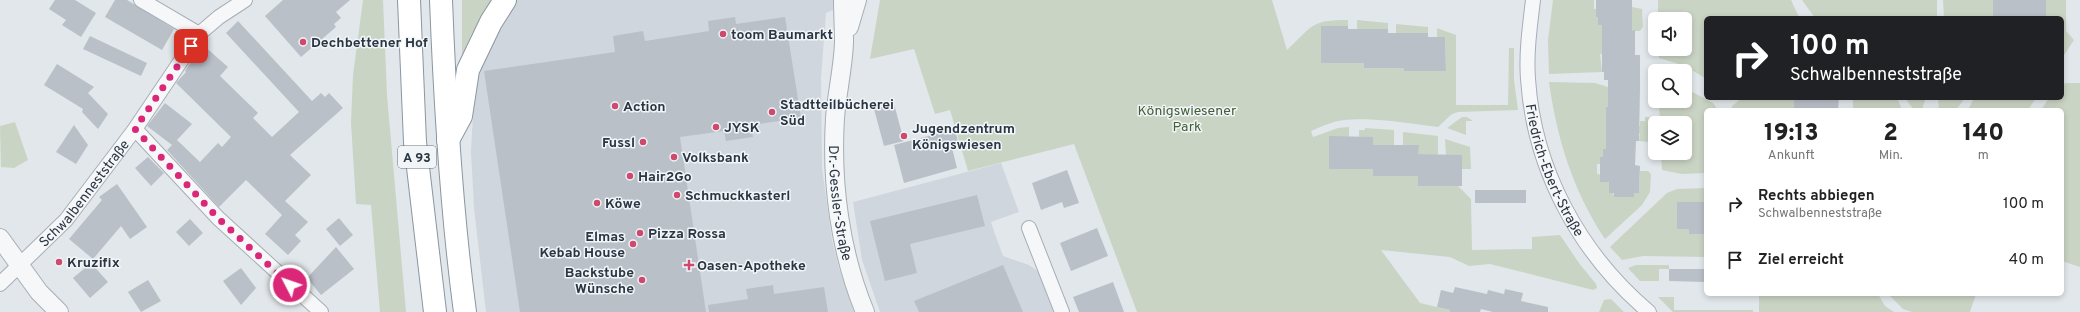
<!DOCTYPE html>
<html lang="de">
<head>
<meta charset="utf-8">
<style>
  :root { --surface:#fff; --page:#f2f2f2; --text:#222; --muted:#767676 }
  body { margin:0; font-family:Overpass,sans-serif; background:var(--page); color:var(--text); height:100vh; display:flex; flex-direction:column; font-size:15px; white-space:nowrap }
  * { box-sizing:border-box; margin:0 }
  p { font-size:13px; color:var(--muted) }
  .icon { flex:none; width:22px; height:22px; fill:none; stroke:currentColor; stroke-width:2; stroke-linecap:round; stroke-linejoin:round }
  .map { position:relative; flex:1; overflow:hidden }
  .details { position:absolute; left:1704px; top:108px; width:360px; height:188px; display:flex; flex-direction:column; background:var(--surface); border-radius:6px; box-shadow:0 2px 6px #0003 }
  .details>* { flex:none }
  .banner { position:absolute; left:1704px; top:16px; width:360px; height:84px; border-radius:6px; box-shadow:0 2px 6px #0003; background:#202124; color:#fff; overflow:hidden }
  .fabs { position:absolute; left:1648px; top:12px; display:grid; gap:8px }
  .fabs a { display:grid; place-items:center; width:44px; height:44px; border-radius:6px; background:var(--surface); box-shadow:0 2px 6px #0003; font-size:20px }
  .pin { position:absolute; display:grid; place-items:center; width:34px; height:34px; color:#fff; margin:-17px; border-radius:8px; box-shadow:0 2px 6px #0006 }
  .me { position:absolute; width:44px; margin:-22px; rotate:311deg; stroke-linejoin:round; filter:drop-shadow(0 0 3px #0008) }
  .turn { display:flex; align-items:center; gap:14px; height:84px; padding:0 20px; font-size:18px }
  .turn .icon { width:52px; height:52px; stroke-width:2.5 }
  .turn b { display:block; font-size:28px; line-height:34px }
  .eta { display:flex; justify-content:space-evenly; align-items:center; height:68px; text-align:center }
  .eta b { font-size:24px; font-weight:800; line-height:28px }
  ul { padding:0; list-style:none }
  li { display:flex; align-items:center; gap:12px; height:56px; padding:0 20px }
  li div { flex:1 }
  li b { display:block; font-size:15px }
  li em { font-style:normal }
  .map>svg:first-child { display:block }
  .built { fill:#d0d6dd }
  .green { fill:#cad4c4 }
  .building { fill:#bac0c8 }
  .lines { fill:none; stroke-linecap:round; stroke-linejoin:round }
  .minor-casing { stroke:#a7aeb5; stroke-width:16 }
  .tertiary-casing { stroke:#a7aeb5; stroke-width:20 }
  .motorway-casing { stroke:#8a96a1; stroke-width:24 }
  .minor { stroke:#f5f7f9; stroke-width:14 }
  .tertiary { stroke:#f5f7f9; stroke-width:18 }
  .motorway { stroke:#fff; stroke-width:22 }
  .route { stroke:#db2777; stroke-width:7; stroke-dasharray:0 12.6 }
  .poi-dot { fill:#ce496e; stroke:#f2f5f8; stroke-width:1.5 }
  .labels { text-anchor:middle; stroke-width:3; stroke-linejoin:round; paint-order:stroke }
  .shield { fill:#f2f5f8; stroke:#666f79; stroke-width:1 }
  .shield-label { font-size:13px; font-weight:bold; fill:#2a3643 }
  .poi-label { font-size:14px; font-weight:bold; fill:#2a3643; stroke:#f2f5f8; text-anchor:start }
  .park-label { font-size:14px; fill:#445e38; stroke:#f2f5f8 }
  .street-label { font-size:14px; fill:#2a3643; stroke:#f2f5f8 }
</style>
</head>
<body>
<div class="map">
<svg width="2080" height="312" viewBox="0 0 2080 312">
  <rect width="100%" height="100%" fill="#e2e7eb"/>
  <g class="built">
    <polygon points="512,0 833,0 833,10 826,13 821,78 822,168 832,240 839,268 854,312 486,312 474,208 471,152 473,114 477,75"/>
    <polygon points="1001,163 1019,212 991,222 995,234 1003,256 1029,265 1039,272 1056,312 880,312 862,260 853,202"/>
  </g>
  <g class="green">
    <polygon points="363,0 383,0 387,95 406,312 380,312 371,205 356,204 351,123 353,75"/>
    <polygon points="462,0 492,0 471,35 465,58 462,58"/>
    <path d="M880,0H1272L1287,50C1313,26 1310,20 1348,20V26H1321V63H1364V68L1404,66V71H1446L1445,38L1437,37V28L1456,35V105H1508L1509,48H1514V80L1518,110L1458,112L1452,114L1438,127C1410,124 1358,114 1331,123C1324,125 1318,128 1311,131L1313,137L1338,128L1349,127V137H1329V169H1373V176H1418V186H1458L1471,199L1472,250L1532,249V237L1560,235L1579,263L1596,284L1597,288L1593,290L1490,264L1469,266L1450,257L1381,250L1420,303L1458,312H1137L1074,144L968,171L950,110L935,114L914,49L870,59Z"/>
    <polygon points="1553,0 1594,0 1594,9 1596,9 1602,25 1602,54 1600,54 1602,72 1549,74 1548,40"/>
    <polygon points="1658,0 1791,0 1799,17 1706,18 1705,78 1685,66 1659,58 1659,49 1685,49 1685,19 1658,19"/>
    <polygon points="1802,0 1937,0 1937,18 1815,18"/>
    <polygon points="1943,0 1993,0 1993,18 1944,18"/>
    <polygon points="2046,0 2066,0 2066,31 2074,40 2062,58 2062,18 2046,18"/>
    <polygon points="1632,7 1642,9 1643,27 1640,31 1628,31"/>
    <polygon points="1357,20 1388,23 1388,29 1357,29"/>
    <polygon points="1396,24 1428,27 1428,33 1396,33"/>
    <path d="M1549,82L1595,83L1608,87V107L1606,108V120L1608,121L1606,149H1603V157H1600V164H1597V174C1607,175 1613,188 1614,197H1634V193H1639L1640,171H1648L1651,174L1650,192L1642,205L1605,239C1573,191 1557,139 1549,82Z"/>
    <polygon points="2066,83 2080,83 2080,267 2062,261 2062,110 2041,110 2049,98 2062,98 2062,85"/>
    <polygon points="1685,88 1713,103 1718,110 1706,110 1706,173 1682,174 1662,170 1661,153 1685,153 1685,123 1660,123 1659,101 1685,101"/>
    <polygon points="1742,98 1794,98 1794,110 1732,110 1732,106"/>
    <polygon points="1853,98 1897,98 1901,107 1897,110 1853,110"/>
    <polygon points="1905,98 1926,98 1923,106 1923,108 1928,110 1914,110"/>
    <polygon points="1938,98 1965,98 1956,110 1939,110"/>
    <polygon points="1974,98 2036,98 2028,110 1968,110"/>
    <polygon points="1462,117 1467,117 1473,121 1466,121 1466,135 1447,128"/>
    <polygon points="1645,117 1649,117 1652,120 1651,140 1649,142 1639,141 1640,133 1638,133 1638,126 1640,126 1640,121 1645,121"/>
    <polygon points="15,122 28,160 14,168 1,167 0,126"/>
    <polygon points="1365,128 1394,130 1394,145 1373,145 1373,137 1359,137 1359,130 1365,130"/>
    <polygon points="1403,132 1438,136 1438,155 1418,154 1418,145 1403,145"/>
    <polygon points="1445,139 1470,147 1471,169 1462,169 1462,155 1446,155"/>
    <polygon points="1706,188 1706,257 1643,256 1622,260 1610,247 1667,193 1677,189"/>
    <polygon points="1636,265 1669,265 1669,269 1659,269 1659,281 1640,281 1628,268"/>
    <polygon points="1759,294 1878,294 1885,306 1894,312 1759,312"/>
    <polygon points="1888,294 1976,294 1970,312 1912,312 1903,309"/>
    <polygon points="1658,297 1674,297 1674,310 1753,310 1753,312 1673,312"/>
    <polygon points="1611,299 1624,312 1599,312 1604,300"/>
  </g>
  <g class="building">
    <polygon points="55,0 75,0 96,13 81,37 62,25 66,20 49,9"/>
    <polygon points="115,0 127,0 174,29 162,50 105,17"/>
    <polygon points="283,0 350,0 336,12 341,18 334,24 336,27 301,57 265,16"/>
    <polygon points="1596,0 1632,0 1632,31 1635,30 1635,55 1640,55 1640,88 1639,141 1636,141 1635,165 1640,166 1639,193 1634,193 1634,197 1614,197 1614,193 1609,193 1609,182 1600,182 1600,157 1603,157 1603,149 1606,149 1606,107 1608,107 1608,80 1604,80 1604,72 1602,72 1602,25 1598,25 1598,17 1596,17"/>
    <rect x="1993" y="0" width="53" height="18"/>
    <polygon points="735,17 736,24 785,17 801,118 751,125 753,137 726,141 724,131 680,137 706,312 520,312 484,71 615,52 613,36 643,31 645,41 709,31 708,21"/>
    <polygon points="238,21 312,101 321,93 325,97 329,93 343,108 290,155 311,175 285,201 308,222 295,235 301,241 288,255 265,234 282,215 246,180 219,207 167,150 172,145 147,126 165,103 192,124 177,140 200,162 218,143 222,147 231,137 176,83 186,72 185,71 203,45 228,67 220,76 258,113 253,118 272,137 299,112 226,33"/>
    <polygon points="1321,26 1348,26 1348,29 1388,29 1388,33 1428,33 1428,37 1445,37 1446,71 1404,71 1404,68 1364,68 1364,63 1321,63"/>
    <polygon points="90,36 147,63 141,76 83,49"/>
    <polygon points="57,64 94,87 88,93 108,114 98,129 82,112 83,109 44,85"/>
    <polygon points="1794,98 1839,98 1838,110 1794,110"/>
    <polygon points="894,104 904,141 884,146 874,109"/>
    <polygon points="74,125 88,145 76,164 56,152"/>
    <polygon points="955,129 959,146 952,148 957,168 904,183 894,145"/>
    <polygon points="1329,136 1373,137 1373,145 1419,145 1418,154 1462,155 1462,186 1418,186 1418,176 1373,176 1373,169 1329,169"/>
    <polygon points="148,157 164,173 151,186 135,168"/>
    <polygon points="1067,170 1079,203 1064,208 1062,202 1041,210 1032,183"/>
    <polygon points="117,184 147,227 130,239 121,226 93,259 69,239 102,200 99,197"/>
    <rect x="1475" y="190" width="51" height="13"/>
    <polygon points="977,195 985,226 910,244 917,273 885,281 870,221"/>
    <polygon points="1677,202 1706,202 1706,234 1689,234 1689,229 1677,229"/>
    <polygon points="339,218 353,235 340,246 326,229"/>
    <polygon points="190,219 203,233 189,246 176,232"/>
    <polygon points="1097,228 1108,256 1071,271 1060,243"/>
    <polygon points="336,247 354,269 321,295 307,278"/>
    <polygon points="91,263 108,282 90,298 73,278"/>
    <polygon points="1003,265 1023,312 919,312 914,301"/>
    <polygon points="241,268 256,288 241,305 223,281"/>
    <polygon points="1669,269 1706,269 1706,282 1669,281"/>
    <polygon points="148,280 161,301 141,312 128,292"/>
    <polygon points="1113,282 1124,312 1079,312 1073,297"/>
    <polygon points="773,285 774,294 824,287 828,312 709,312 708,305 748,299 746,289"/>
    <polygon points="1455,287 1487,294 1488,290 1504,294 1505,289 1523,293 1521,301 1548,307 1548,312 1493,312 1481,309 1480,312 1450,312 1450,310 1437,307 1441,290 1453,293"/>
  </g>
  <g class="lines">
    <defs>
      <g id="minor">
        <polyline points="141,0 199,34 219,17 245,0"/>
        <path id="s1" d="M1533,0C1530,26 1526,52 1528,79C1534,170 1580,254 1649,312"/>
        <polyline points="135,129 218,218 321,312"/>
        <polyline points="1029,228 1062,312"/>
        <path id="s2" d="M0,284L66,220L135,129L199,34"/>
      </g>
      <g id="tertiary">
        <path id="s3" d="M843,0C843,14 844,28 844,43C843,68 837,93 835,118C831,183 840,252 865,312"/>
        <polyline points="849,27 857,0"/>
        <polyline points="0,238 39,292 59,312"/>
      </g>
      <g id="motorway">
        <polyline points="409,0 415,142 435,312"/>
        <path d="M441,0C445,105 451,208 465,312"/>
        <polyline points="448,140 461,116 468,70 491,22 505,0"/>
      </g>
    </defs>
    <use href="#minor" class="minor-casing"/>
    <use href="#tertiary" class="tertiary-casing"/>
    <use href="#motorway" class="motorway-casing"/>
    <use href="#minor" class="minor"/>
    <use href="#tertiary" class="tertiary"/>
    <use href="#motorway" class="motorway"/>
  </g>
  <g class="lines">
    <polyline class="route" points="191,46 135,129 218,218 290,285"/>
  </g>
  <g class="poi-dot">
    <circle cx="723" cy="34" r="4"/>
    <circle cx="303" cy="42" r="4"/>
    <circle cx="615" cy="106" r="4"/>
    <circle cx="772" cy="112" r="4"/>
    <circle cx="716" cy="127" r="4"/>
    <circle cx="904" cy="136" r="4"/>
    <circle cx="643" cy="142" r="4"/>
    <circle cx="674" cy="157" r="4"/>
    <circle cx="630" cy="176" r="4"/>
    <circle cx="677" cy="195" r="4"/>
    <circle cx="597" cy="203" r="4"/>
    <circle cx="640" cy="233" r="4"/>
    <circle cx="633" cy="244" r="4"/>
    <circle cx="59" cy="262" r="4"/>
    <path d="M687 259h4v4h4v4h-4v4h-4v-4h-4v-4h4z"/>
    <circle cx="642" cy="280" r="4"/>
  </g>
  <g class="labels">
    <rect class="shield" x="398" y="146" width="38" height="22" rx="3"/>
    <g class="shield-label">
      <text x="417" y="162">A 93</text>
    </g>
    <g class="poi-label">
      <text x="731" y="39">toom Baumarkt</text>
      <text x="311" y="47">Dechbettener Hof</text>
      <text x="780" y="109">Stadtteilbücherei<tspan x="780" dy="16">Süd</tspan></text>
      <text x="623" y="111">Action</text>
      <text x="724" y="132">JYSK</text>
      <text x="912" y="133">Jugendzentrum<tspan x="912" dy="16">Königswiesen</tspan></text>
      <text x="635" y="147" text-anchor="end">Fussl</text>
      <text x="682" y="162">Volksbank</text>
      <text x="638" y="181">Hair2Go</text>
      <text x="685" y="200">Schmuckkasterl</text>
      <text x="605" y="208">Köwe</text>
      <text x="648" y="238">Pizza Rossa</text>
      <text x="625" y="241" text-anchor="end">Elmas<tspan x="625" dy="16">Kebab House</tspan></text>
      <text x="67" y="267">Kruzifix</text>
      <text x="697" y="270">Oasen-Apotheke</text>
      <text x="634" y="277" text-anchor="end">Backstube<tspan x="634" dy="16">Wünsche</tspan></text>
    </g>
    <g class="park-label">
      <text x="1187" y="115">Königswiesener<tspan x="1187" dy="16">Park</tspan></text>
    </g>
    <g class="street-label">
      <text dy="5" stroke="none"><textPath href="#s1" startOffset="175">Friedrich-Ebert-Straße</textPath></text>
      <text dy="5" stroke="none"><textPath href="#s2" startOffset="124">Schwalbenneststraße</textPath></text>
      <text dy="5" stroke="none"><textPath href="#s3" startOffset="204">Dr.-Gessler-Straße</textPath></text>
    </g>
  </g>
</svg>
<div class="fabs">
<a><svg class="icon" aria-label="sound" viewBox="0 0 24 24"><path d="M4 9h4l5-4v14l-5-4H4zM17 9q2 3 0 6"/></svg></a>
<a><svg class="icon" aria-label="search" viewBox="0 0 24 24"><circle cx="10" cy="10" r="6"/><path d="M15 15l6 6"/></svg></a>
<a><svg class="icon" aria-label="layers" viewBox="0 0 24 24"><path d="M12 4l9 5-9 5-9-5zM3 14l9 5 9-5"/></svg></a>
</div>
<div class="pin" style="left:191px;top:46px;background:#d93025"><svg class="icon" aria-label="arrive" viewBox="0 0 24 24"><path d="M6 21V4h12l-3 4 3 4H6"/></svg></div>
<svg class="me" style="left:290px;top:285px" viewBox="-20 -20 40 40"><circle r="17" fill="#db2777" stroke="#fff" stroke-width="3"/><path d="M0-11L8 9 0 5-8 9z" fill="#fff"/></svg>
<div class="banner">
<div class="turn"><svg class="icon" aria-label="right" viewBox="0 0 24 24"><path d="M7 20v-9h11M14 6l5 5-5 5"/></svg><div><b>100 m</b>Schwalbenneststraße</div></div>
</div>
<section class="details">
<div class="eta">
<div><b>19:13</b><p>Ankunft</p></div>
<div><b>2</b><p>Min.</p></div>
<div><b>140</b><p>m</p></div>
</div>
<ul>
<li><svg class="icon" aria-label="right" viewBox="0 0 24 24"><path d="M7 20v-9h11M14 6l5 5-5 5"/></svg><div><b>Rechts abbiegen</b><p>Schwalbenneststraße</p></div><em>100 m</em></li>
<li><svg class="icon" aria-label="arrive" viewBox="0 0 24 24"><path d="M6 21V4h12l-3 4 3 4H6"/></svg><div><b>Ziel erreicht</b></div><em>40 m</em></li>
</ul>
</section>
</div>
</body>
</html>
